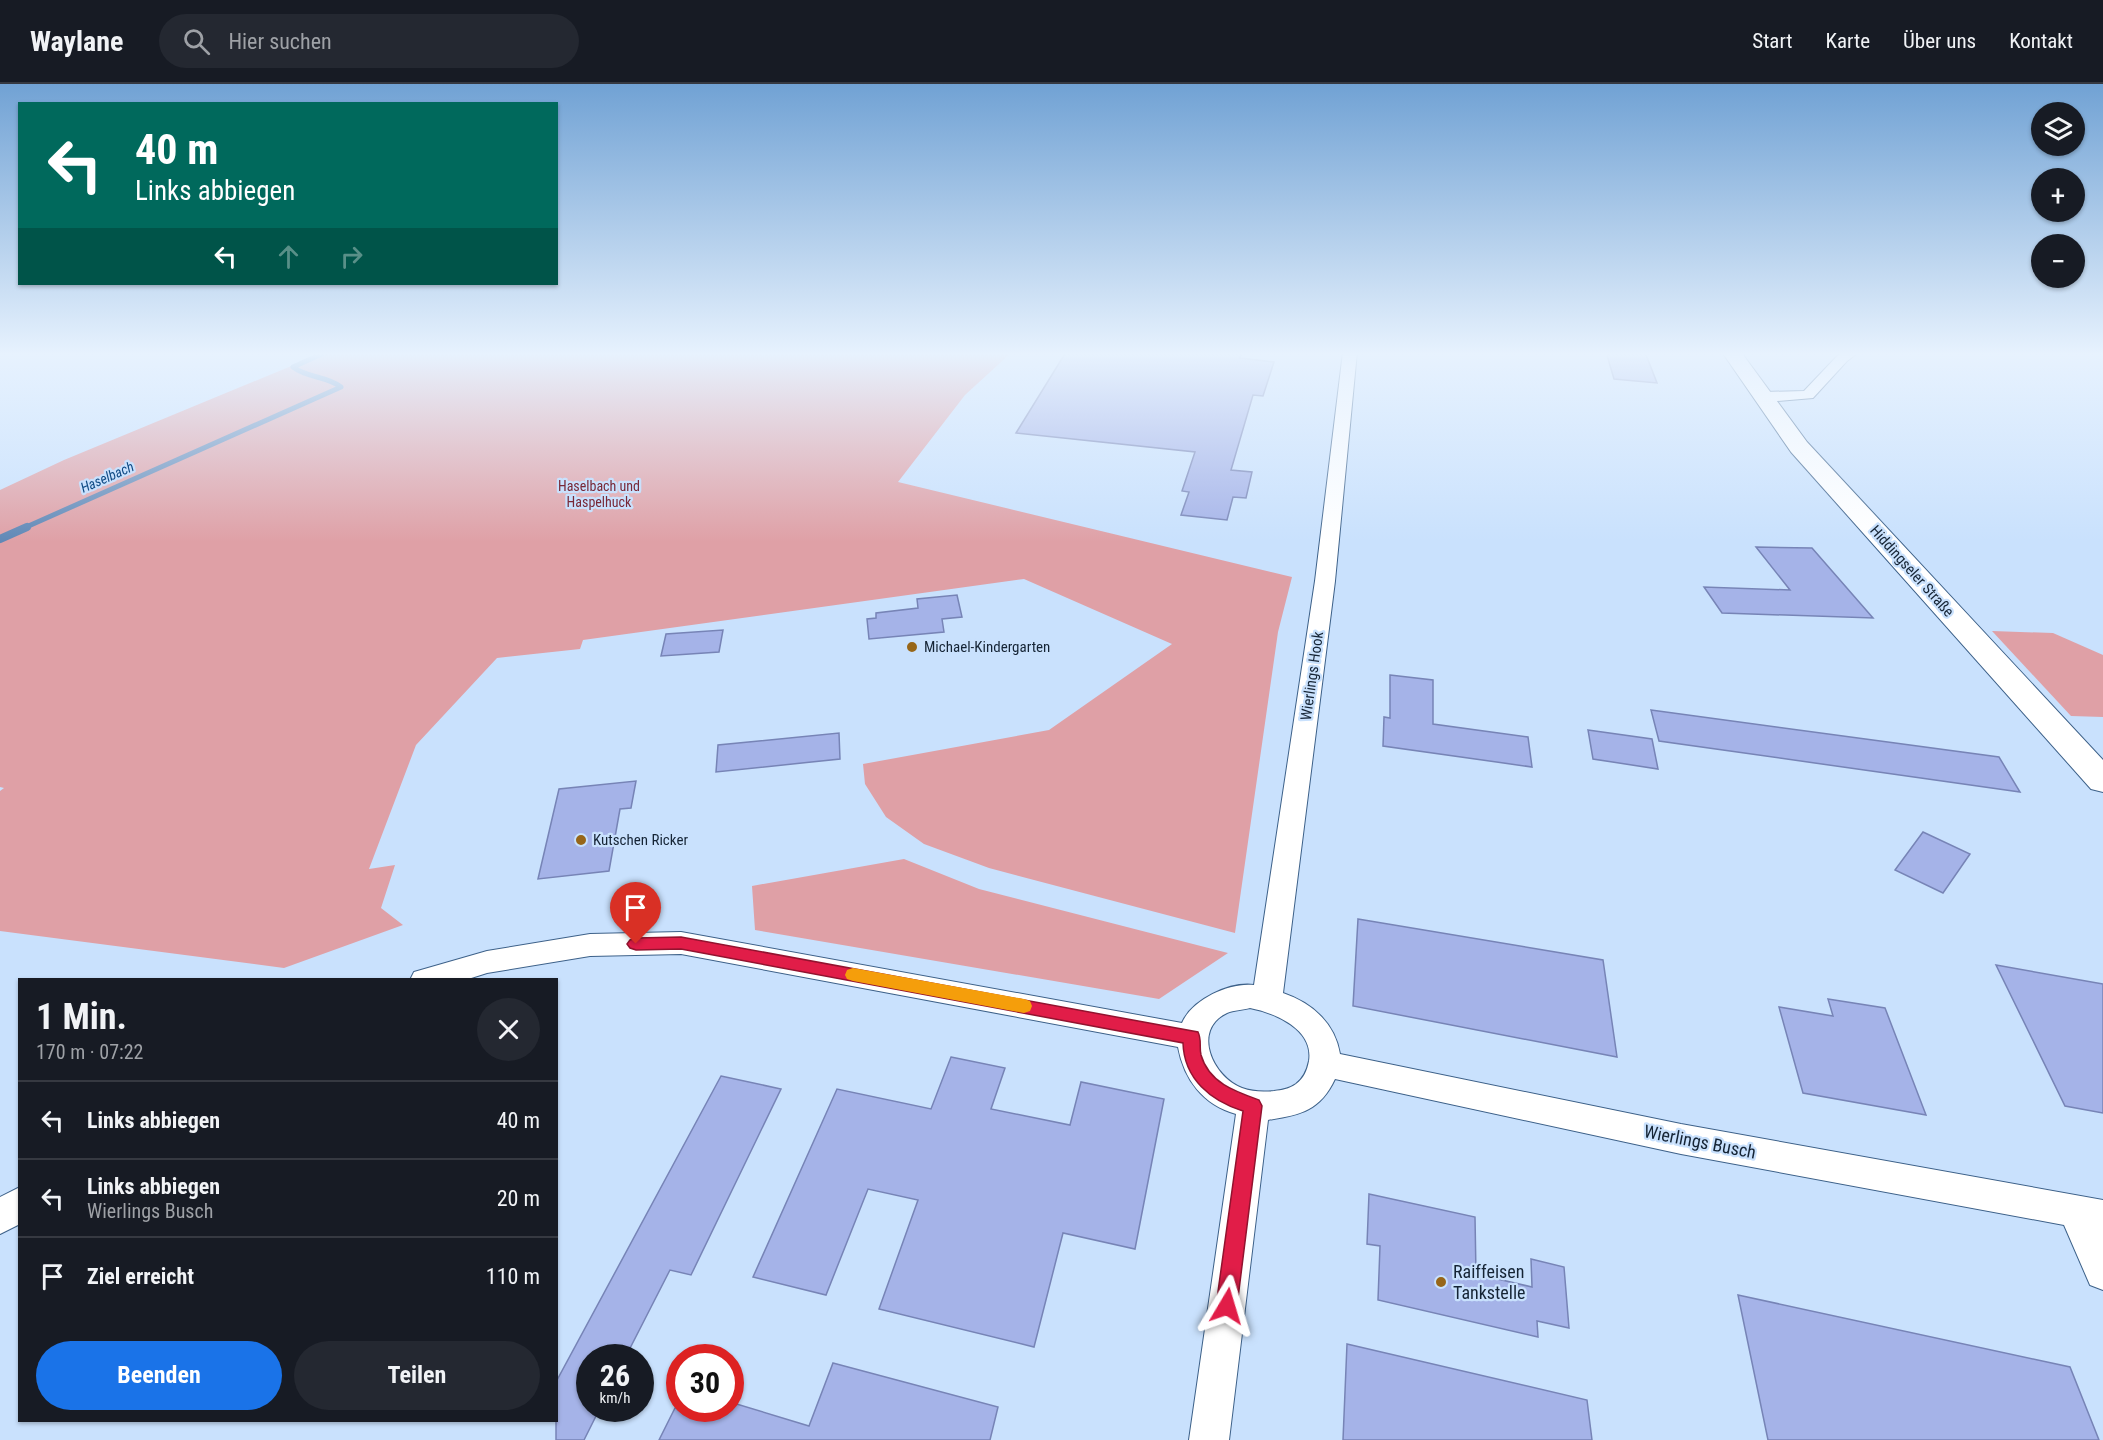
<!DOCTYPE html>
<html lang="de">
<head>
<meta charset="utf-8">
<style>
  :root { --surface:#171b24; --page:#242831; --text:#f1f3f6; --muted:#9ea1a6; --line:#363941; --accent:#1a73e8 }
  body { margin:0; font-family:"Roboto Condensed",sans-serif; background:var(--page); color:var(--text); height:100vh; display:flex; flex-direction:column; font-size:22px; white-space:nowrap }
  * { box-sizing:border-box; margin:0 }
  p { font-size:20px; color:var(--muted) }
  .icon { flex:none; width:33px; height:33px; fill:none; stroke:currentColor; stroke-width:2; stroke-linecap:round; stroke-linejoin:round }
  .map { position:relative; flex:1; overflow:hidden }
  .panel { position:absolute; left:18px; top:894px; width:540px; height:444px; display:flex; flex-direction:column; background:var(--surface); border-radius:0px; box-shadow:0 2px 4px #0004 }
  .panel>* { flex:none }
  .guide { position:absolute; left:18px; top:18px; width:540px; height:183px; border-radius:0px; box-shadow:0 2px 4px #0004; background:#00695c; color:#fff; overflow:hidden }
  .buttons { position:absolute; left:2031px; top:18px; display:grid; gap:12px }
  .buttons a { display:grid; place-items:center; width:54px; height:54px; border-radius:50%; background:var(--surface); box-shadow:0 2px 4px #0004; font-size:30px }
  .speed { position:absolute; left:576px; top:1260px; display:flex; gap:12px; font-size:30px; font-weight:700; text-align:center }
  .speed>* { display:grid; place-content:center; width:78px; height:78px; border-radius:50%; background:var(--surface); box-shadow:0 2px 4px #0004; line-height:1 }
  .speed small { font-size:15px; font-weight:400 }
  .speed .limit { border:9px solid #d22; background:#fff; color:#111 }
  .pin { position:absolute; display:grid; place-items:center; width:51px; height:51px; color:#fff; margin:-62px -26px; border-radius:50% 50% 50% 0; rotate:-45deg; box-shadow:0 0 6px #0007 }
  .pin .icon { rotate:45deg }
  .me { position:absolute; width:66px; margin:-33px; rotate:7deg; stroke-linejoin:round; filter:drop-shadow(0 0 4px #0008) }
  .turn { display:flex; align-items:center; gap:21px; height:126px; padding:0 18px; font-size:27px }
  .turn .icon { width:78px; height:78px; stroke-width:2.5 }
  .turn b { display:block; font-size:42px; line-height:51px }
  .lanes { display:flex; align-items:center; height:57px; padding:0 18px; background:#0003; justify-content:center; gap:30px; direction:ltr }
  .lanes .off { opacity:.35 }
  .round { display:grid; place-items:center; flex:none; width:63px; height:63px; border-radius:32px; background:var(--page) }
  .overview { display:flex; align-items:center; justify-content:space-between; height:102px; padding:0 18px }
  h1 { font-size:36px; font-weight:700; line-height:45px }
  .button { display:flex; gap:12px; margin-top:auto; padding:12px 18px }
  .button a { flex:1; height:69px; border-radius:36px; background:var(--accent); color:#fff; font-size:24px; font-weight:700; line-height:69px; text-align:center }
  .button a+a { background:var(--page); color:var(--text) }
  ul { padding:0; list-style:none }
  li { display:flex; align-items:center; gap:18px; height:78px; padding:0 18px; border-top:2px solid var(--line) }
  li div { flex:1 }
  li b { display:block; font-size:22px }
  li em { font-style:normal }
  header { display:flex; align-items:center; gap:36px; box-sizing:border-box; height:84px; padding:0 30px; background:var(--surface); border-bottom:2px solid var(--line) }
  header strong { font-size:28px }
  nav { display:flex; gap:33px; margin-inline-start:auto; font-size:21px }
  .search { width:420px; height:54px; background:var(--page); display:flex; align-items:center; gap:15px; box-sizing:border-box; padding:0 21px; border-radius:33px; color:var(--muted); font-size:22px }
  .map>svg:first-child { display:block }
  .green { fill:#dfa0a6 }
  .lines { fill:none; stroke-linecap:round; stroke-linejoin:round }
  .stream-far1 { stroke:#6088b6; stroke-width:5 }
  .stream { stroke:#6088b6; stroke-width:8 }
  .building { fill:#a5b3e8; stroke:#7784b6; stroke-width:1.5 }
  .street-casing { stroke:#3d6189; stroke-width:2 }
  .secondary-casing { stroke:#3d6189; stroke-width:2 }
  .street { fill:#fff; fill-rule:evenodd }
  .secondary { fill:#fff; fill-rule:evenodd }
  .route { fill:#e11d48; stroke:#92132f; stroke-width:1.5 }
  .slow { fill:#f59e0b }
  .poi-dot { fill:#976618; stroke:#c9e1fd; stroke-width:2 }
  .labels { text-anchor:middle; stroke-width:4.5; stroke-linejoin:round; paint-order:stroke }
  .far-water-label { font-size:14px; font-style:italic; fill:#0f4a84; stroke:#c9e1fd }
  .far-park-label { font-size:14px; fill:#792837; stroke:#c9e1fd }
  .street-label { font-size:15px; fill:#152435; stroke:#c9e1fd }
  .poi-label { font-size:15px; fill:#152435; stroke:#c9e1fd; text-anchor:start }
  .near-street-label { font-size:18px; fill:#152435; stroke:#c9e1fd }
  .near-poi-label { font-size:18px; fill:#152435; stroke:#c9e1fd; text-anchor:start }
</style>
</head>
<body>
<header>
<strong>Waylane</strong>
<div class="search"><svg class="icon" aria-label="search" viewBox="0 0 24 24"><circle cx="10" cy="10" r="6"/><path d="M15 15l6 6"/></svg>Hier suchen</div>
<nav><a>Start</a><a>Karte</a><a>Über uns</a><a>Kontakt</a></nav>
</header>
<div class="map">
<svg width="2103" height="1356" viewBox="0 0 2103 1356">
  <rect width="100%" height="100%" fill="#c9e1fd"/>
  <g class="green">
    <polygon points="325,268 1012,268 965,311 898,398 1292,493 1278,548 1235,849 989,784 924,760 886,733 865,700 863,680 1049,646 1172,560 1024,495 583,556 580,565 497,574 416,661 369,785 395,781 381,824 403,841 284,884 0,847 0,707 4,704 0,703 0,406 64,376"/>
    <polygon points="1992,547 2053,549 2103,571 2103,633 2071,632"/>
    <polygon points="904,775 979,805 1228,869 1159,915 755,846 752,802"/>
  </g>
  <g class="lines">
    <path class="stream-far1" d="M24,444L341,303C327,292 307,294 293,283L326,268"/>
    <polyline class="stream" points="0,455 27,443"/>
  </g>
  <g class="building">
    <polygon points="1066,268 1242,268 1240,274 1274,278 1263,312 1253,311 1231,386 1252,388 1246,414 1233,413 1227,436 1181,431 1189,408 1182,407 1195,368 1016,349"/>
    <polygon points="1606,268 1645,268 1657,299 1614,295"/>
    <polygon points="1756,463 1812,464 1873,534 1722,529 1704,503 1790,506"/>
    <polygon points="957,511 962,533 942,535 944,548 869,555 867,535 876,534 876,529 918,524 917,515"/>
    <polygon points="723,546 719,568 661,572 666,550"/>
    <polygon points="1390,591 1433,596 1433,640 1528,653 1532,683 1383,662 1384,633 1390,634"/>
    <polygon points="1651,626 1999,673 2020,708 1659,657"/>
    <polygon points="1588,646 1652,655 1658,685 1593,675"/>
    <polygon points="839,649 840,675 716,688 718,661"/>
    <polygon points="636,697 631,724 620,725 609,787 538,795 559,705"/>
    <polygon points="1923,748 1970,770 1943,809 1895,786"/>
    <polygon points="1358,835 1603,876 1617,973 1353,922"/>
    <polygon points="1996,881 2103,900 2103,1029 2065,1022"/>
    <polygon points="1828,915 1885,924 1926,1031 1803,1009 1779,923 1833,932"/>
    <polygon points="951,973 1005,984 991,1025 1070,1041 1081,998 1164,1015 1135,1165 1063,1149 1034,1263 879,1225 918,1116 868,1105 826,1211 753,1193 837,1005 931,1025"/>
    <polygon points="721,992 781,1005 691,1191 670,1186 625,1274 590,1274 590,1324 600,1324 584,1356 556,1356 556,1298"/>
    <polygon points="1369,1110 1475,1133 1476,1190 1532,1203 1531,1175 1564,1183 1569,1244 1537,1237 1538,1253 1378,1216 1380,1162 1367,1160"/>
    <polygon points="1738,1211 2070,1283 2099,1356 1768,1356"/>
    <polygon points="1347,1260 1587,1316 1592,1356 1343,1356"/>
    <polygon points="833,1279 998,1323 990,1356 659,1356 675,1324 730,1324 730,1318 809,1342"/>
  </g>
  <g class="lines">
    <defs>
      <g id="street">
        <path d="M1343,268H1357L1335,497L1283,909C1312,919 1335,939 1340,970L1681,1040L2103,1116V1206L2090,1201L2064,1141L1681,1070L1335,995C1320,1027 1300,1031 1268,1036L1229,1356H1189L1236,1030C1203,1021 1184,995 1178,963L681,870L590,872L487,889L465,896H410L414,888L487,867L590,850L681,848L1182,939C1192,915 1230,898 1254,901L1315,497ZM1250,924C1275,929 1314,945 1309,977C1307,987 1304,994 1296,1000C1289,1005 1282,1006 1274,1007C1263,1008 1253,1008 1242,1004C1213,993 1191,946 1227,929C1234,926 1243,926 1250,924Z"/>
        <polygon points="1841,268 1859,268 1847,277 1813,314 1765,318 1757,313 1765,308 1804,307"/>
        <polygon points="20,1103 20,1140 0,1150 0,1113"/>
      </g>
      <polygon id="secondary" points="1722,268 1741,268 1807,358 2103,676 2103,708 2091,705 1791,368"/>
    </defs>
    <use href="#street" class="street-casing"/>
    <use href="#secondary" class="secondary-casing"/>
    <use href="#street" class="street"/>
    <use href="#secondary" class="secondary"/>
  </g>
  <linearGradient id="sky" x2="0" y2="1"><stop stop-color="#71a2d4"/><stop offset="0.59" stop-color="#e7f2fe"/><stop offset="1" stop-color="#e7f2fe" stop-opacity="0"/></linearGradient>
  <rect width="2103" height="458" fill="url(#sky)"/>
  <path class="route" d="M681,853L1198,948C1202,956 1199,963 1201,971C1209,999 1236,1008 1259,1016L1262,1022L1237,1222L1234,1230L1227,1233L1219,1230L1216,1222L1243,1027C1211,1017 1184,995 1183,959L681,865L636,866L630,864L627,860L630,856L636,854Z"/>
  <polygon class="slow" points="853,884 1024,915 1030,917 1032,922 1030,927 1024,929 853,897 847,895 845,891 847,886"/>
  <g class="poi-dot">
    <circle cx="912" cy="563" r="6"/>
    <circle cx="581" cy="756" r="6"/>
    <circle cx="1441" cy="1198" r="6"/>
  </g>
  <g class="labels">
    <g class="far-water-label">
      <text transform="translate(107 393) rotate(-24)" y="5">Haselbach</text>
    </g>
    <g class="far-park-label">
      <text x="599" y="407">Haselbach und<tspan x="599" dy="16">Haspelhuck</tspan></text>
    </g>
    <g class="street-label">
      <text transform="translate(1912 487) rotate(48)" y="5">Hiddingseler Straße</text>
      <text transform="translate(1312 592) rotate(-82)" y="5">Wierlings Hook</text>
    </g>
    <g class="poi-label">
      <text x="924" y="568">Michael-Kindergarten</text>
      <text x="593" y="761">Kutschen Ricker</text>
    </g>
    <g class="near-street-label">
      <text transform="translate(1700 1058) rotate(11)" y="6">Wierlings Busch</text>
    </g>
    <g class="near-poi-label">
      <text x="1453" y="1194">Raiffeisen<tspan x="1453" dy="21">Tankstelle</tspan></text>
    </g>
  </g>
</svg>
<div class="buttons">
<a><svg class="icon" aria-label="layers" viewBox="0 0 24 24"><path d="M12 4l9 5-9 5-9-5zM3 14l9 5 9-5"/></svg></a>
<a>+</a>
<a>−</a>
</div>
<div class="speed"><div>26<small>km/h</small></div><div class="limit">30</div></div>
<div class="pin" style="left:636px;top:860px;background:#d93025"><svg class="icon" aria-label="arrive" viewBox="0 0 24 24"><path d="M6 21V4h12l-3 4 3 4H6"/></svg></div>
<svg class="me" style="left:1227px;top:1222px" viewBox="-20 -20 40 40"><path d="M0-17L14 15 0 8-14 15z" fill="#e11d48" stroke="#fff" stroke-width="4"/></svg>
<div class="guide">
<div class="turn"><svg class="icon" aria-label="left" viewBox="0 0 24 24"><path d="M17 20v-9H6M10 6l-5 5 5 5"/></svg><div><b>40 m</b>Links abbiegen</div></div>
<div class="lanes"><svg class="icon" aria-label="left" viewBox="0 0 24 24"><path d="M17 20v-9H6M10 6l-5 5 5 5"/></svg><svg class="icon off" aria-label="ahead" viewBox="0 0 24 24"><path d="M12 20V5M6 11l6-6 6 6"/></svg><svg class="icon off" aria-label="right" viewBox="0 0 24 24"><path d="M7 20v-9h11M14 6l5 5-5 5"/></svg></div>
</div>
<section class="panel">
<div class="overview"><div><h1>1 Min.</h1><p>170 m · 07:22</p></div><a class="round"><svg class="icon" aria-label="close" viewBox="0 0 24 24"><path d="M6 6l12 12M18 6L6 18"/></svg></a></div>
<ul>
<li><svg class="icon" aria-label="left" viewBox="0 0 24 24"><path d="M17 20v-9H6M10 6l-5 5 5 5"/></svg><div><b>Links abbiegen</b></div><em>40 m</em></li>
<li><svg class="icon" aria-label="left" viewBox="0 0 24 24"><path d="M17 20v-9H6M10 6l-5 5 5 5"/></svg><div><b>Links abbiegen</b><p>Wierlings Busch</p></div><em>20 m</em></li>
<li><svg class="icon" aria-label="arrive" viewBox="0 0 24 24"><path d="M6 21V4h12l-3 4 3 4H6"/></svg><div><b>Ziel erreicht</b></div><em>110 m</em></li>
</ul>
<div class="button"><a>Beenden</a><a>Teilen</a></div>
</section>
</div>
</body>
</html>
